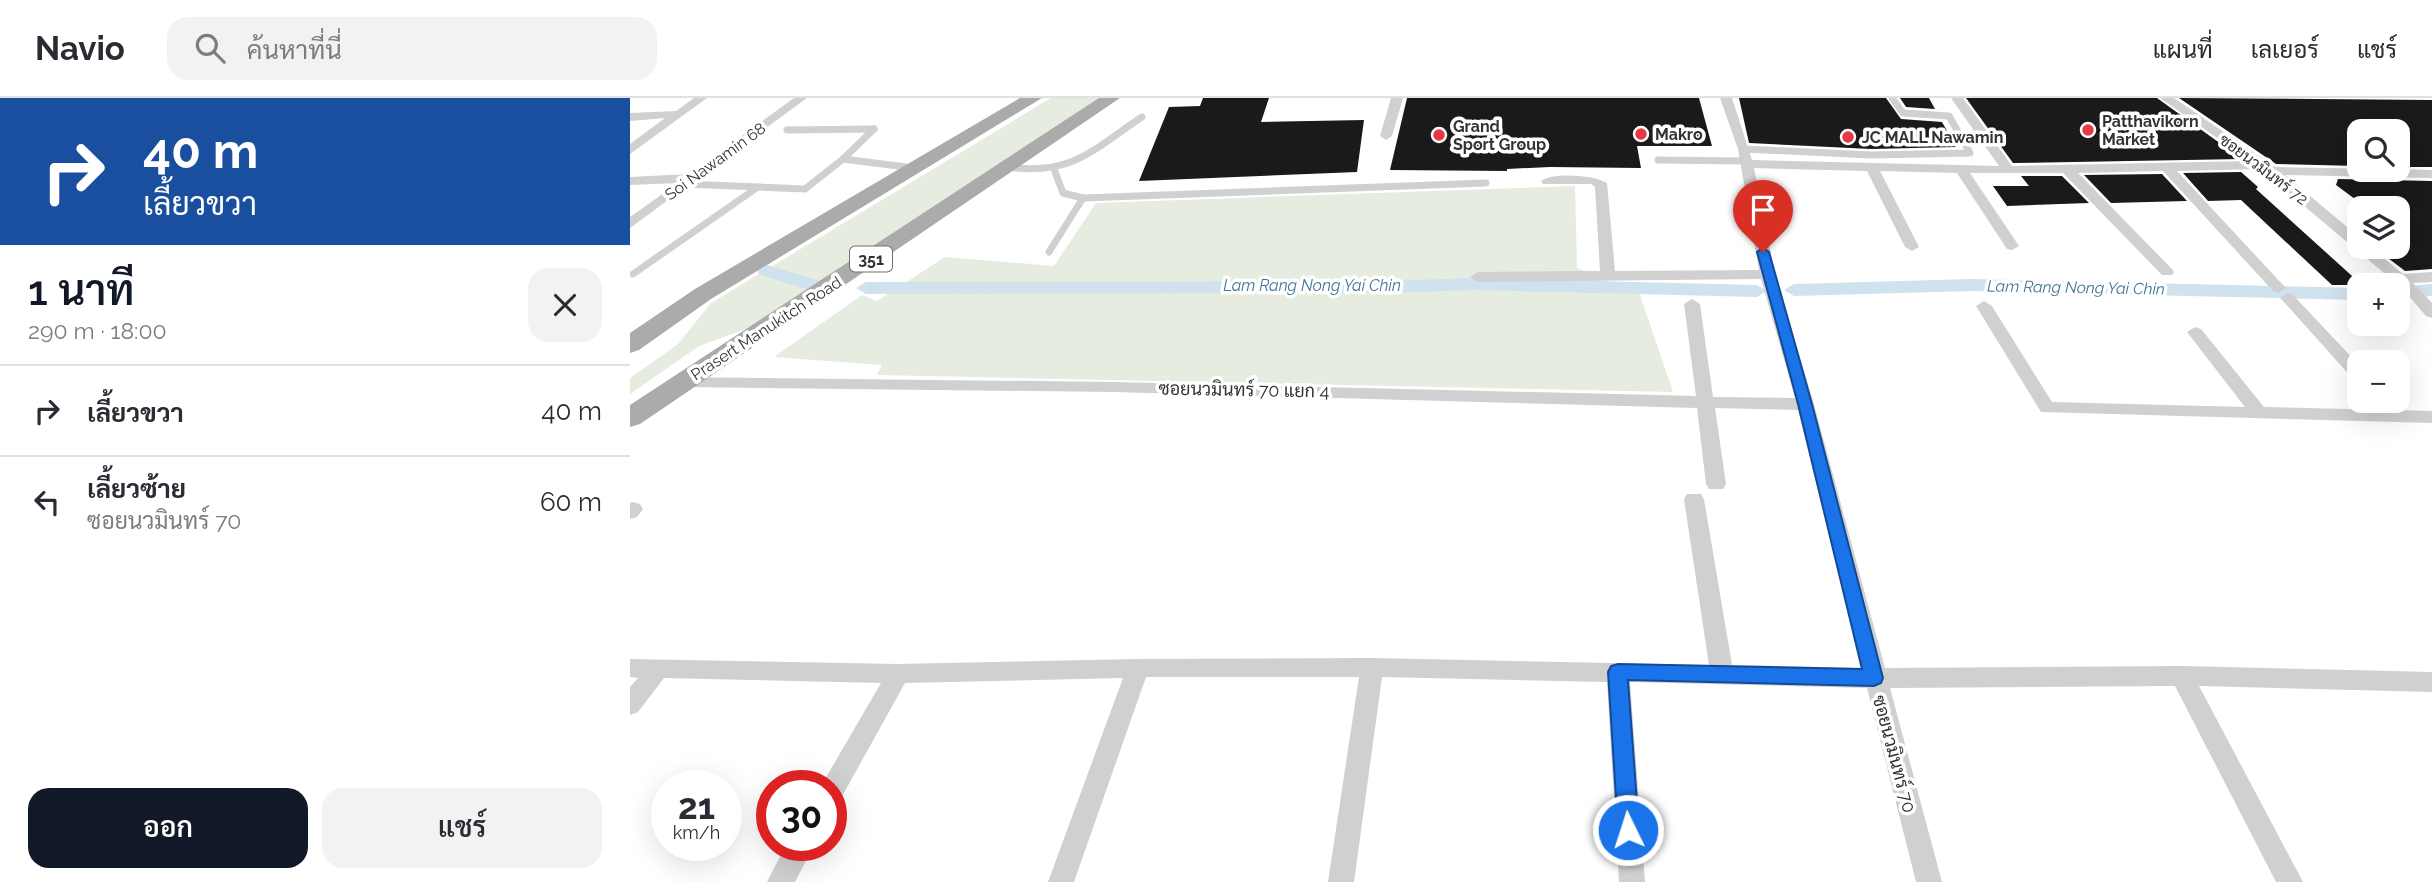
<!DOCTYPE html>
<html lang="th">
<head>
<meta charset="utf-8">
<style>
  :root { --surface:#fff; --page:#f2f2f3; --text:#2b2b33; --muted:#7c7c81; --line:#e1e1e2; --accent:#111827 }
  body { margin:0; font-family:Raleway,Sarabun,sans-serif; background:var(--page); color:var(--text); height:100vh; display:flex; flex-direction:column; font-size:26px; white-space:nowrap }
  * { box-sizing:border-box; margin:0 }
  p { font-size:23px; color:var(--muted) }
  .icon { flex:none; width:38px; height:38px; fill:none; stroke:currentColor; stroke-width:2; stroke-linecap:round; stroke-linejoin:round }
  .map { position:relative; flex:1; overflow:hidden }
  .side { display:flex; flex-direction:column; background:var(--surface); width:630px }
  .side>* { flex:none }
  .top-card { background:#1a4fa0; color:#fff; overflow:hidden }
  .tools { position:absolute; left:1717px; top:21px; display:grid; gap:14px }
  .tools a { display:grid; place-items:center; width:63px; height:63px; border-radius:14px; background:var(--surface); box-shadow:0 7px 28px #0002; font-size:35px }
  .speed { position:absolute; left:21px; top:672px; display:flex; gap:14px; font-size:35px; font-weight:700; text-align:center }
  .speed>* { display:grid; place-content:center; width:91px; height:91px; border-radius:50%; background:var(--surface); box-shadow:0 7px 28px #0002; line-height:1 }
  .speed small { font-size:18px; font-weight:400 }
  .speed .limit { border:10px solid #d22; background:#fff; color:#111 }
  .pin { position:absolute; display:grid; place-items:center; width:60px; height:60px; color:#fff; margin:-72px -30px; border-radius:50% 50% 50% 0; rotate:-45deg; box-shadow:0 0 7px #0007 }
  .pin .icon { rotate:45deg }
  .me { position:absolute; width:77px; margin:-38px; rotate:356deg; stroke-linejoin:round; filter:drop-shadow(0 0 5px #0008) }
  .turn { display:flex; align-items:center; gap:24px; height:147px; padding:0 28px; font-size:32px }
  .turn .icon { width:91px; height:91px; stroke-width:2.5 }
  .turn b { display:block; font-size:49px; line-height:60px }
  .round { display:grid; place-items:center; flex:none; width:74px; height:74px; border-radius:21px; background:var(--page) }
  .overview { display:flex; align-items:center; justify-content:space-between; height:119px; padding:0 28px }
  h1 { font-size:42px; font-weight:600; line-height:52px; color:var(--accent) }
  .action { display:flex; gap:14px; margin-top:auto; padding:14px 28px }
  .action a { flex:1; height:80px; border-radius:21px; background:var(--accent); color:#fff; font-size:28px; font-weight:600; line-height:80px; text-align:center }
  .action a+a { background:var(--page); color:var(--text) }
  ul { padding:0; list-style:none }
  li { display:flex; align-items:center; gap:21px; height:91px; padding:0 28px; border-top:2px solid var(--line) }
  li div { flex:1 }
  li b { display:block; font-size:26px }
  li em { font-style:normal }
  header { display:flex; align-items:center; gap:42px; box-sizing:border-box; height:98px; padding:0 35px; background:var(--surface); border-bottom:2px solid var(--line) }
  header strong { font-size:33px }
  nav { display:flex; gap:38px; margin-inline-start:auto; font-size:24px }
  .search { width:490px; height:63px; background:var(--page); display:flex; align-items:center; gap:18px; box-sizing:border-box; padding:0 24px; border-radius:21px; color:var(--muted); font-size:26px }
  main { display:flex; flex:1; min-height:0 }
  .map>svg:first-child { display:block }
  .green { fill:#e6ecdf }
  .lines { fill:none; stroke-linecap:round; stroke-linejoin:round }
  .canal { fill:#cfe2ee; fill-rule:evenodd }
  .building { fill:#1a1a1a }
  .service { stroke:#d0d0d0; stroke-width:7 }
  .minor { fill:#d0d0d0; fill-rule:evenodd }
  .primary { fill:#ababab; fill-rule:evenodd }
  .route { fill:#1a73e8; stroke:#114b97; stroke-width:2 }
  .poi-dot { fill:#e63946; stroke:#fff; stroke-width:2.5 }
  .labels { text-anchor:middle; stroke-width:7; stroke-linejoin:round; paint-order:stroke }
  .far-poi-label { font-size:16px; font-weight:bold; fill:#333; stroke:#fff; text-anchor:start }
  .far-street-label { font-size:16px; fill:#333; stroke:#fff }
  .shield { fill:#fff; stroke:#707070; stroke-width:2 }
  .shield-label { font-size:16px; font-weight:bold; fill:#333 }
  .far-water-label { font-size:16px; font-style:italic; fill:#3f7597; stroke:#fff }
  .street-label { font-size:18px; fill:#333; stroke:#fff }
</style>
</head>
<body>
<header>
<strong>Navio</strong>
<div class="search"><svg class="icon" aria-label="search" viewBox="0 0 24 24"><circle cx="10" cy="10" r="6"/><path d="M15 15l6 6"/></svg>ค้นหาที่นี่</div>
<nav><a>แผนที่</a><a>เลเยอร์</a><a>แชร์</a></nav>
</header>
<main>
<section class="side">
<div class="top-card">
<div class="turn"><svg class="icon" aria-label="right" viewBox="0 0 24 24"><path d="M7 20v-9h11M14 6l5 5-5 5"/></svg><div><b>40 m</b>เลี้ยวขวา</div></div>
</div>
<div class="overview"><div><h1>1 นาที</h1><p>290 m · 18:00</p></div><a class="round"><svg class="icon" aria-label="close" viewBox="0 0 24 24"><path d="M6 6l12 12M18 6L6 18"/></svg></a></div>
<ul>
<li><svg class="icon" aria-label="right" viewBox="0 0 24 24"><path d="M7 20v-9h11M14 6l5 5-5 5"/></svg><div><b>เลี้ยวขวา</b></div><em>40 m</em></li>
<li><svg class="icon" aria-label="left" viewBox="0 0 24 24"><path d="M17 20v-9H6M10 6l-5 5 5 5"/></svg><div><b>เลี้ยวซ้าย</b><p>ซอยนวมินทร์ 70</p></div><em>60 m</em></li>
</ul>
<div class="action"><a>ออก</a><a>แชร์</a></div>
</section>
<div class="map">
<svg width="1802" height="784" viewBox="0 0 1802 784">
  <rect width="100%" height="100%" fill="#fff"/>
  <g class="green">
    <polygon points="421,0 473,0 143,221 69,248 0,296 0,280 48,246 81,205"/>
    <polygon points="945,88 947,170 1010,197 1043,294 247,277 252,267 144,259 232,197 247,203 315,159 424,168 466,105"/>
  </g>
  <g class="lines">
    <g class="canal">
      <polygon points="137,167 193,184 196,188 186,194 130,177 127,173"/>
      <polygon points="846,180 1127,187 1137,193 1127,199 846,192 748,195 236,196 226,190 236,184 748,183"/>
      <polygon points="1343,181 1729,190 1729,202 1343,193 1164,198 1154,192 1164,186"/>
      <polygon points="1802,186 1802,198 1768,201 1768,189"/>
    </g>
  </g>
  <g class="building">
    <polygon points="573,0 639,0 631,24 734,22 727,74 509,83 539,9 570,8"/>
    <polygon points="777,0 1069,0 1082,48 1007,48 1011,70 920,69 877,71 877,73 760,72"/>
    <polygon points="1109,0 1256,0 1271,21 1312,24 1326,49 1241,51 1119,45"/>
    <polygon points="1270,0 1299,0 1305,11 1276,9"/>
    <polygon points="1336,0 1527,0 1612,61 1383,65"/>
    <polygon points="1549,0 1802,2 1802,69 1768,69 1768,33 1729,33 1729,68 1646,66"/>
    <polygon points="1611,74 1628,89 1626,91 1732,187 1702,187 1611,102 1578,103 1553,75"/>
    <polygon points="1532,76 1557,103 1481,105 1454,77"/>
    <polygon points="1391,78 1432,78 1459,105 1377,108 1363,88 1399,88"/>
    <polygon points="1708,81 1802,83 1802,171 1775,173 1745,150 1768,149 1768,110 1737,110 1706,87"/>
  </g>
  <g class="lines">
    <g class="service">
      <polyline points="157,32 244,31"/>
      <polyline points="1114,51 1241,57 1340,55 1319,18 1273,15 1262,0"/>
      <polyline points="213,61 284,70"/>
      <polyline points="1028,62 1116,63"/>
      <path d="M378,69C442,78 462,52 512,19"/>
      <polyline points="424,71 433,95 453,100"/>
      <polyline points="54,86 175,91 213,61 244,31"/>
      <polyline points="419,154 453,100 856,85"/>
      <polyline points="3,176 128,89"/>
    </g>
    <g class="minor">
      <polygon points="64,0 77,0 0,56 0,46 35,20 0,23 0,15 46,13"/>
      <polygon points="164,0 177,0 0,130 0,119 48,85 0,87 0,79 59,76"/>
      <polygon points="761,0 773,0 762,38 756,42 750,38"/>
      <path d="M1090,0H1102L1122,62L1369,68L1321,0H1333L1382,68L1620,63L1530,0H1544L1645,69L1802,72V80L1655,77L1729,139V149H1740L1773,176L1802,174V184L1783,185L1802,205V220L1796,218L1773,191L1630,71L1547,73L1653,187L1656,190L1648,195L1643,193L1533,73L1448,75L1542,171L1544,174L1542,177H1532L1433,75H1340L1389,148L1382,152L1377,151L1327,75L1250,73L1289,149L1282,153L1275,149L1237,73L1124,70L1145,176L1184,306L1255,570L1552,568L1802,574V594L1569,588L1673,784H1646L1545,588L1260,590L1312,784H1286L1237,590L1000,584L1015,784H989L977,584L752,579L724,784H698L729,579H516L444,784H418L493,580L275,585L210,702L201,706V688H191L251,585L34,580L8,614L0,617V589L8,580L0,579V561L268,566L508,561L742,560L1079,567L1054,401L1057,396H1071L1074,401L1102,567L1232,570L1168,312L1085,310L1096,386L1093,391H1079L1076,386L1067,310L483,294L53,289L44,284L53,279L483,284L1066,298L1054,206L1062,201L1070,206L1083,299L1165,300L1131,181L848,184L840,179L848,174L970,173L965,89L961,86H913L911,83C923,74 965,77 977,85L985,173L1129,172L1108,51Z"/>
      <polygon points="1658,195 1663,197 1729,267 1729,282 1723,281 1653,203 1650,200"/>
      <polygon points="1354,203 1362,208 1422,304 1615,309 1557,234 1565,229 1571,231 1634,309 1802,313 1802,325 1411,314 1346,208"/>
      <polygon points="3,404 10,406 13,411 7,419 0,421 0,405"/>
      <polygon points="156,747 184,747 165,784 137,784"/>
    </g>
    <g class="primary">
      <polygon points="390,0 412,0 81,201 9,252 0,255 0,235 65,191"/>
      <polygon points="469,0 490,0 10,326 0,329 0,307"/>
    </g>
  </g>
  <polygon class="route" points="1133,150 1139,154 1182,306 1253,580 1251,585 1244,588 998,582 1009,732 1006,739 998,742 991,739 988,732 978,574 981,568 988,566 1232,571 1168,306 1127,154"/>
  <g class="poi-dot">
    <circle cx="1458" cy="32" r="7"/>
    <circle cx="1011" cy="36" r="7"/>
    <circle cx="809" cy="37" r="7"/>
    <circle cx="1218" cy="39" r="7"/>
  </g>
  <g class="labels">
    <g class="far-poi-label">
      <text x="1472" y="29">Patthavikorn<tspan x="1472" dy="18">Market</tspan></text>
      <text x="823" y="34">Grand<tspan x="823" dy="18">Sport Group</tspan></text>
      <text x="1025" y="42">Makro</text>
      <text x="1232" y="45">JC MALL Nawamin</text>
    </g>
    <g class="far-street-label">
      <text transform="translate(85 63) rotate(-36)" y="6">Soi Nawamin 68</text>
      <text transform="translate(1634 71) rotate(37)" y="6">ซอยนวมินทร์ 72</text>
      <text transform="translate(136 230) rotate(-33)" y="6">Prasert Manukitch Road</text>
    </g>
    <rect class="shield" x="220" y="148.5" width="42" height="25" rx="5"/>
    <g class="shield-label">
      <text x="241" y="167">351</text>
    </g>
    <g class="far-water-label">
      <text x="682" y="193">Lam Rang Nong Yai Chin</text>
      <text transform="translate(1446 189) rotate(1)" y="6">Lam Rang Nong Yai Chin</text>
    </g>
    <g class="street-label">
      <text transform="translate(614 292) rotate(1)" y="6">ซอยนวมินทร์ 70 แยก 4</text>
      <text transform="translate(1264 656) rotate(75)" y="6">ซอยนวมินทร์ 70</text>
    </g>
  </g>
</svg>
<div class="tools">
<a><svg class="icon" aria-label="search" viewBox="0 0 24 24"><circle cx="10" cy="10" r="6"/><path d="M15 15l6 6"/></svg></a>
<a><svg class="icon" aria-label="layers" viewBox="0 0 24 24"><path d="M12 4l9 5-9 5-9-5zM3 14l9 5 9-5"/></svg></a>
<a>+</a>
<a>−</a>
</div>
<div class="speed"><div>21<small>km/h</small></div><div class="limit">30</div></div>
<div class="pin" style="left:1133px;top:154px;background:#d93025"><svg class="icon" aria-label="arrive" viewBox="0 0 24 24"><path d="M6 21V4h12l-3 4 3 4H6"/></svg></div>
<svg class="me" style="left:998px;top:732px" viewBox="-20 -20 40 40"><circle r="17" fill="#1a73e8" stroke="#fff" stroke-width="3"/><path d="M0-11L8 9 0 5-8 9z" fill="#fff"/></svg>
</div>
</main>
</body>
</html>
